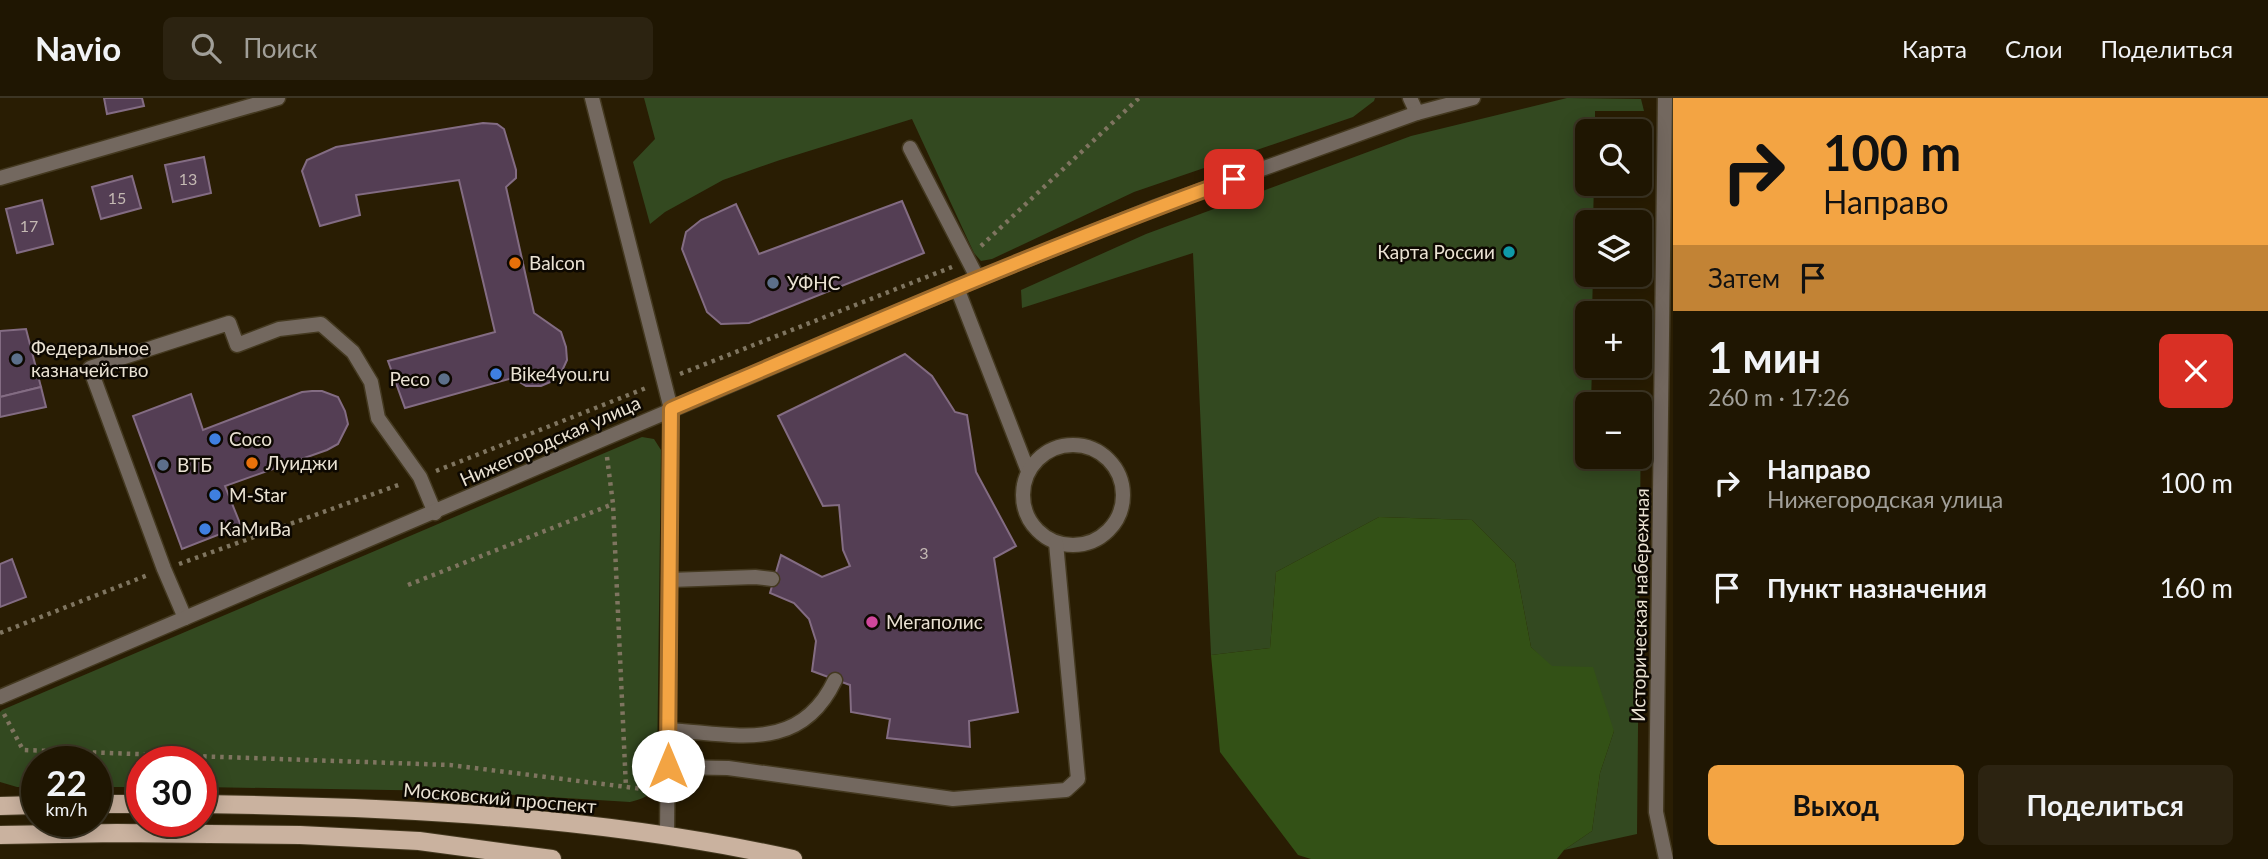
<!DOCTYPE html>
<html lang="ru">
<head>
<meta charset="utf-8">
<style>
  :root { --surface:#1f1602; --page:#2c2311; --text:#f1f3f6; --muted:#a19f99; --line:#3c3524; --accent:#f3a443 }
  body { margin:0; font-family:Lato,sans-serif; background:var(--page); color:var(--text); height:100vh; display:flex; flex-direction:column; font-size:26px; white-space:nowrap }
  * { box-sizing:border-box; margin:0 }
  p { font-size:23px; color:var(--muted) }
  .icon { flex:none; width:38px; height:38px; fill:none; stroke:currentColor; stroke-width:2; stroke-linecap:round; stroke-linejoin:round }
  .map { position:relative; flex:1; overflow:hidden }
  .sheet { display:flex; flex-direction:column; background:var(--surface); width:595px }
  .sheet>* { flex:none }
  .top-card { background:#f3a443; color:#111; overflow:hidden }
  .fabs { position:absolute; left:1575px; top:21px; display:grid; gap:14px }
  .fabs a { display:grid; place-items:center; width:77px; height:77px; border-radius:10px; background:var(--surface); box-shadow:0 4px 18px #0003,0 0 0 2px var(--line); font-size:35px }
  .speed { position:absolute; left:21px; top:648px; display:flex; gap:14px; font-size:35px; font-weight:700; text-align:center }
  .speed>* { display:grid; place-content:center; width:91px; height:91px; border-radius:50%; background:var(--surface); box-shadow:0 4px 18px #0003,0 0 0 2px var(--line); line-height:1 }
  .speed small { font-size:18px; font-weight:400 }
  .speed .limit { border:10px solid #d22; background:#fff; color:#111 }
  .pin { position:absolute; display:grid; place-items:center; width:60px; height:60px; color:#fff; margin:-30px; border-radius:14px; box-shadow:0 4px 10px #0006 }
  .me { position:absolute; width:77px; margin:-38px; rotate:0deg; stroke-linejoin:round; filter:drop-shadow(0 0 5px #0008) }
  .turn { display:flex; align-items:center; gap:24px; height:147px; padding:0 35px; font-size:32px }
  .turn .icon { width:91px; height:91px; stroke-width:2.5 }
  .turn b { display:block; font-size:49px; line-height:60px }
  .then { display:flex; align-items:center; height:66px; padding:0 35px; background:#0003; gap:14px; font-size:26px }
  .round { display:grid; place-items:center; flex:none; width:74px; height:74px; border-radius:10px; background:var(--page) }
  .overview { display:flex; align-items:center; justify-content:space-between; height:119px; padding:0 35px }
  h1 { font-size:42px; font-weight:700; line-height:52px }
  .primary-button { display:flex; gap:14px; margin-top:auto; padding:14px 35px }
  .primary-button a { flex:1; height:80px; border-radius:10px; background:var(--accent); color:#111; font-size:28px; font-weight:700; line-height:80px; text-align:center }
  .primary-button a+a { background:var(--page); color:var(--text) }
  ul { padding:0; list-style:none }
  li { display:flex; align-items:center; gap:21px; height:105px; padding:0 35px }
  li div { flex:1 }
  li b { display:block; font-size:26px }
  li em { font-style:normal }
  header { display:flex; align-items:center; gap:42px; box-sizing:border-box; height:98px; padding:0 35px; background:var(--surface); border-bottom:2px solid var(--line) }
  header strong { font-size:33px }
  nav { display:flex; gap:38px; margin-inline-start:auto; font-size:24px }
  .search { width:490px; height:63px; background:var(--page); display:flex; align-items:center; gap:18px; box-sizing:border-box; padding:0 24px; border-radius:10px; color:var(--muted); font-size:26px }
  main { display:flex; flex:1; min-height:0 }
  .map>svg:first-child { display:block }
  .green { fill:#334920 }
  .forest { fill:#335116 }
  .building { fill:#543e54; stroke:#836c83; stroke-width:2 }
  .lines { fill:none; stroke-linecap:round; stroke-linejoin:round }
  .lane-casing { stroke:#443920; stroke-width:17 }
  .street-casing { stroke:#443920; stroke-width:17 }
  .primary-casing { stroke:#443920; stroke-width:20 }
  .path { stroke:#7f7560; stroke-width:4.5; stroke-dasharray:3.5 5; stroke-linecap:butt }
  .lane { stroke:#73685f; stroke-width:14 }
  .street { stroke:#73685f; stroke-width:14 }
  .primary { stroke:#cab29f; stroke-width:18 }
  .route-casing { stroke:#9e6b2c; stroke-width:18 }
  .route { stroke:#f3a443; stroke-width:12 }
  .culture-dot { fill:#0f9aa8; stroke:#0d0801; stroke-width:2.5 }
  .food-dot { fill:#e8710a; stroke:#0d0801; stroke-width:2.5 }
  .service-dot { fill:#5c6f8a; stroke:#0d0801; stroke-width:2.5 }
  .shop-dot { fill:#3f7fe0; stroke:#0d0801; stroke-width:2.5 }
  .hotel-dot { fill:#d1479c; stroke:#0d0801; stroke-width:2.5 }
  .labels { text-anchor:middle; stroke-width:5; stroke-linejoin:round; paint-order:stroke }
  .number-label { font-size:16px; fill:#c4b9b3 }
  .poi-label { font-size:19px; fill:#eae2d3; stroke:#0d0801; text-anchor:start }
  .street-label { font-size:19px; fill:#eae2d3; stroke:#0d0801 }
</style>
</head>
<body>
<header>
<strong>Navio</strong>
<div class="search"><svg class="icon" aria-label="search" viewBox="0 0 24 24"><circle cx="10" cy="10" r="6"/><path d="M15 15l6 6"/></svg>Поиск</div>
<nav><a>Карта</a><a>Слои</a><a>Поделиться</a></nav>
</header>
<main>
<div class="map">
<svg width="1673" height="761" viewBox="0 0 1673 761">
  <rect width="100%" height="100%" fill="#291d03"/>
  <g class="green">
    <polygon points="644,0 1375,0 1374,3 1353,19 1134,94 992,161 981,163 974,155 912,21 780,62 723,82 665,114 650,126 633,64 655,41"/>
    <polygon points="1567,0 1641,1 1644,13 1595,13 1595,33 1587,33 1587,86 1594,86 1593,124 1587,124 1587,177 1593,177 1592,215 1587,215 1587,268 1592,268 1591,306 1587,306 1587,359 1640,359 1641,315 1637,736 1564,752 1592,733 1600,675 1614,633 1531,549 1515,465 1472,422 1379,419 1276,474 1270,550 1211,557 1193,155 1022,210 1021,192 1146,136 1411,38"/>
    <path d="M642,339L654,341L661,352L657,674C653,696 652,698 630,704L450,693L201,689V663H142V689H96V663H37V689H17L0,684V614L2,612Z"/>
  </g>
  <polygon class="forest" points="1379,419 1472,422 1515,465 1531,549 1552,568 1593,569 1614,633 1600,675 1592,733 1564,752 1557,761 1311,761 1298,757 1220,654 1211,557 1270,550 1276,474"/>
  <g class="building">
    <polygon points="104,0 142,0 144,8 107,16"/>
    <polygon points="483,25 497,26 504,31 516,72 516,80 506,89 534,215 561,234 566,249 567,262 562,273 553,283 541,288 526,288 513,280 405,310 388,263 495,234 459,82 356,97 360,117 320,128 302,73 307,62 336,49"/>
    <polygon points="204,59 211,95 173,104 165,67"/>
    <polygon points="132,78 141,110 101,121 92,89"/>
    <polygon points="42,102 53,146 17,155 6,111"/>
    <polygon points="902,103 924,155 749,225 721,226 707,214 682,151 686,134 701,122 736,106 759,156"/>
    <polygon points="26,231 41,289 0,299 0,233"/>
    <polygon points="905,256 932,278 955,314 967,317 976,374 1016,448 994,460 1018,614 969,623 970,649 887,640 890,621 851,614 850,587 812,573 816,543 809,521 794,505 770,495 781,457 822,479 850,468 843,452 839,407 823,408 778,318"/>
    <polygon points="41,289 46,309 0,319 0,299"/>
    <polygon points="312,293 322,293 338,299 345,313 348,326 338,346 327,352 225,388 241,428 182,451 133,318 191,296 203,332 302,294"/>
    <polygon points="12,461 26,499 0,509 0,466"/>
  </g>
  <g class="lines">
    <defs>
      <g id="lane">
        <polyline points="592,0 671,311"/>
        <polyline points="1410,0 1417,15"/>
        <polyline points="910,50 978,181"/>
        <polyline points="0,80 278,0"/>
        <polyline points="957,190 1028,373"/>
        <circle cx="1073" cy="397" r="50"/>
        <polyline points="670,482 755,479 772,481"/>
        <polyline points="185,520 164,471 90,270 229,225 237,247 279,231 321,226 353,254 371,284 378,320 420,379 435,415"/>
        <path d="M669,632C736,636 800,656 835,582"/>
        <polyline points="668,669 728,670 953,701 1066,692 1078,681 1056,445"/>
      </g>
      <g id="street">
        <polyline points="1665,0 1656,714 1666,761"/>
        <polyline points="0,599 978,181 1156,109 1417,15 1473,0"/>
        <polyline points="667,737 671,311"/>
      </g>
      <g id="primary">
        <polyline points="96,706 142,706"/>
        <path d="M201,706C399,709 599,718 793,761"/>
        <polyline points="0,708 37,707"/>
        <polyline points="0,737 117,735 300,737 419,743 552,761"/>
      </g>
    </defs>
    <use href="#lane" class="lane-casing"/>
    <use href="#street" class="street-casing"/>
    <use href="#primary" class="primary-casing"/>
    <g class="path">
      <polyline points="981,148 1139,0"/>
      <polyline points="680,276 952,169"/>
      <polyline points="607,359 613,406 626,690"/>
      <polyline points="436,373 646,290"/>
      <polyline points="179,466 401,386"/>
      <polyline points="408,487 613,406"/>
      <polyline points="0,535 148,477"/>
      <polyline points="4,616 23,652 450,667 651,692"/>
    </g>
    <use href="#lane" class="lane"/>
    <use href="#street" class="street"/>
    <use href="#primary" class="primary"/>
  </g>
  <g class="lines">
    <defs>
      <path id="route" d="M668,668L671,311C858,231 1044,150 1234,81"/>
    </defs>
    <use href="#route" class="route-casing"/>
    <use href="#route" class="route"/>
  </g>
  <circle class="culture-dot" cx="1509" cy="154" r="7"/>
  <g class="food-dot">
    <circle cx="515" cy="165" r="7"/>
    <circle cx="252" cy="365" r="7"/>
  </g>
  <g class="service-dot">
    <circle cx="773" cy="185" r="7"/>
    <circle cx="17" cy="261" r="7"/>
    <circle cx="444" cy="281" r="7"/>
    <circle cx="163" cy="367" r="7"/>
  </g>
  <g class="shop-dot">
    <circle cx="496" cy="276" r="7"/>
    <circle cx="215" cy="341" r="7"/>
    <circle cx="215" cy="397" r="7"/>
    <circle cx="205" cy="431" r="7"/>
  </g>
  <circle class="hotel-dot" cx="872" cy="524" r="7"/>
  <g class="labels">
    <g class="number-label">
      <text x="188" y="87">13</text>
      <text x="117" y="106">15</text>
      <text x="29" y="134">17</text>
      <text x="924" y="461">3</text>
    </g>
    <g class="poi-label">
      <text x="1495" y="161" text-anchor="end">Карта России</text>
      <text x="529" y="172">Balcon</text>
      <text x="787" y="192">УФНС</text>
      <text x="31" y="257">Федеральное<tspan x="31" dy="22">казначейство</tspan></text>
      <text x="510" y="283">Bike4you.ru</text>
      <text x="430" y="288" text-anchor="end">Ресо</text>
      <text x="229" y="348">Сосо</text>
      <text x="266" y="372">Луиджи</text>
      <text x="177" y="374">ВТБ</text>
      <text x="229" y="404">M-Star</text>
      <text x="219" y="438">КаМиВа</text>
      <text x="886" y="531">Мегаполис</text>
    </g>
    <g class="street-label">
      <text transform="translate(550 343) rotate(-24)" y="7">Нижегородская улица</text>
      <text transform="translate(1640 507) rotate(-89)" y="7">Историческая набережная</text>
      <text transform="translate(500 700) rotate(5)" y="7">Московский проспект</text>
    </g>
  </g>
</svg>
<div class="fabs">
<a><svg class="icon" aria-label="search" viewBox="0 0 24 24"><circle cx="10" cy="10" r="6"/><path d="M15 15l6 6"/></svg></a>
<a><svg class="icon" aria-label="layers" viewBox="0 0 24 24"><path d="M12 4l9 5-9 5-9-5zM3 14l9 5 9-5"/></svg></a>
<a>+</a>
<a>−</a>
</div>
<div class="speed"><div>22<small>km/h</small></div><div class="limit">30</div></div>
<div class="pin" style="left:1234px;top:81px;background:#d93025"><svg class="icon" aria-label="arrive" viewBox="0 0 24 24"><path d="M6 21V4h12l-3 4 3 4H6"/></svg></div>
<svg class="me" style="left:668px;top:668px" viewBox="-20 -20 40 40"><circle r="19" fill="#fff"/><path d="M0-13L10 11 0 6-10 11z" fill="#f3a443"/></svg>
</div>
<section class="sheet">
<div class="top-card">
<div class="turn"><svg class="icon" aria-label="right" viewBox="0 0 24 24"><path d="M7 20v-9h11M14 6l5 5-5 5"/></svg><div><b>100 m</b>Направо</div></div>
<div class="then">Затем<svg class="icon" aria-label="arrive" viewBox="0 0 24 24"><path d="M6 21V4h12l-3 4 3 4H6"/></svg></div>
</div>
<div class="overview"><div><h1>1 мин</h1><p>260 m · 17:26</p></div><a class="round" style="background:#d93025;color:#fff"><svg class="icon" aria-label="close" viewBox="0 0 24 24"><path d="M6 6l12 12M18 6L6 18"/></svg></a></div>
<ul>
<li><svg class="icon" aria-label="right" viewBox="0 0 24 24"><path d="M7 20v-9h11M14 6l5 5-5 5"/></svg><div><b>Направо</b><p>Нижегородская улица</p></div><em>100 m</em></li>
<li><svg class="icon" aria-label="arrive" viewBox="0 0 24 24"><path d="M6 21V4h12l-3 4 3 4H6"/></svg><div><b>Пункт назначения</b></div><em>160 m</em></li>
</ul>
<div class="primary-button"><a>Выход</a><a>Поделиться</a></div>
</section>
</main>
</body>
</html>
